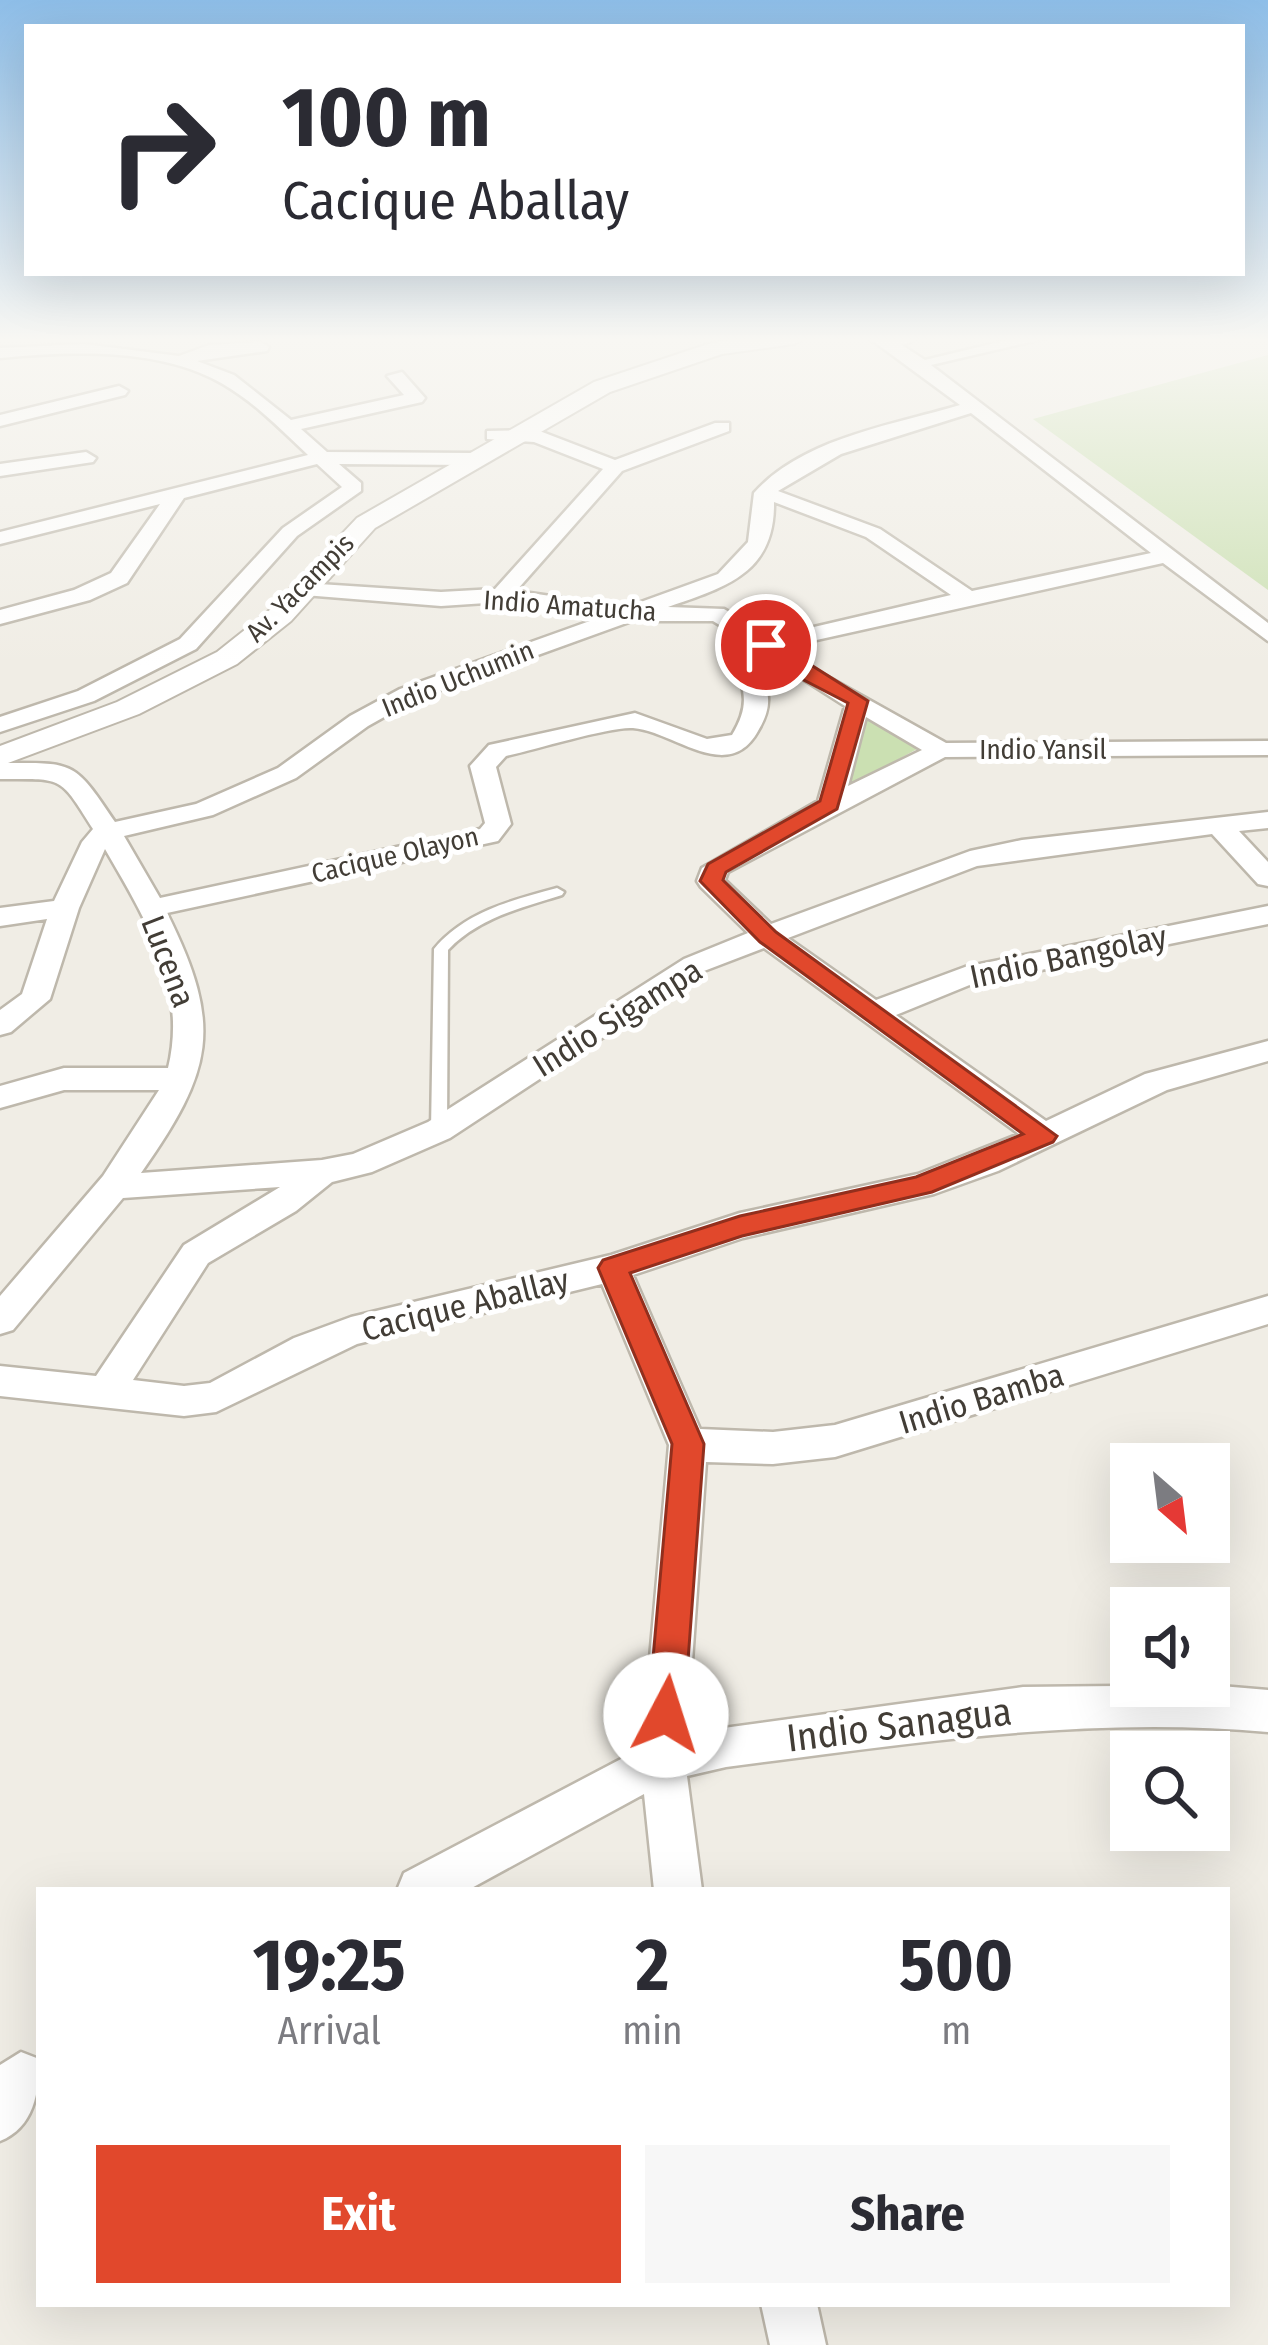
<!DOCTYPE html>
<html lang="en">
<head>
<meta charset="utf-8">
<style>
  :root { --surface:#fff; --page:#f7f7f7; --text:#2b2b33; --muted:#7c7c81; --accent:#e1482c }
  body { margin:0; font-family:"Fira Sans Condensed",sans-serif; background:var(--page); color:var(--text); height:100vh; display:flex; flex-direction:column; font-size:45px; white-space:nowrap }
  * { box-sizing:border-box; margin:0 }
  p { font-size:39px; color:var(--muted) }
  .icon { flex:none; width:66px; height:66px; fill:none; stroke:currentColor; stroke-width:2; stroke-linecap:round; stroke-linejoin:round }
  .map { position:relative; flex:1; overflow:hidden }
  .panel { position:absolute; left:36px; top:1887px; width:1194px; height:420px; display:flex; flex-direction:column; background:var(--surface); border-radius:0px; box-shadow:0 12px 48px #0002 }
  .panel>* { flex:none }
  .top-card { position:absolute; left:24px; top:24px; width:1221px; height:252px; border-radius:0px; box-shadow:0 12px 48px #0002; background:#fff; color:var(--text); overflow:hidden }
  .needle { width:78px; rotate:152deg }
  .tools { position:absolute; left:1110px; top:1443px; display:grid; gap:24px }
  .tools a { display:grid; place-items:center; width:120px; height:120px; border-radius:0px; background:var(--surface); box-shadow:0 12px 48px #0002; font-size:60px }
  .pin { position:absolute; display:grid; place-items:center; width:102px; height:102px; color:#fff; margin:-51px; border:6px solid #fff; border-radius:50%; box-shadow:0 3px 12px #0007 }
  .me { position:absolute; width:132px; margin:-66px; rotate:5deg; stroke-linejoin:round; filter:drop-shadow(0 0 9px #0008) }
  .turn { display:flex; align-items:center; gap:42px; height:252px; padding:0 60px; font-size:54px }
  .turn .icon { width:156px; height:156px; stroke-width:2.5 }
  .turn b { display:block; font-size:84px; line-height:102px }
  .eta { display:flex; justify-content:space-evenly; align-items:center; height:204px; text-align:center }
  .eta b { font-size:72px; font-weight:700; line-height:84px }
  .primary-button { display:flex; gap:24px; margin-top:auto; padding:24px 60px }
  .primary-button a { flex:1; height:138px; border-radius:0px; background:var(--accent); color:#fff; font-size:48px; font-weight:700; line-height:138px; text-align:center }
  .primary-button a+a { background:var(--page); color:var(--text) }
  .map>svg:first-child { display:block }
  .green { fill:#cbe0b2 }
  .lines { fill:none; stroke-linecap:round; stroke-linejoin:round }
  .service-casing { stroke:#beb8ac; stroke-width:5 }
  .minor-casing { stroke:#beb8ac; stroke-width:5 }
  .tertiary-casing { stroke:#beb8ac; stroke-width:4 }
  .service { fill:#fff; fill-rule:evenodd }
  .minor { fill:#fff; fill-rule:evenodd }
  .tertiary { fill:#fff; fill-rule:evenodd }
  .route { fill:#e1482c; stroke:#922f1d; stroke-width:3 }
  .labels { text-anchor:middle; stroke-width:10; stroke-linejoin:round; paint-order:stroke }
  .far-street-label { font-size:27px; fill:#423d36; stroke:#fff }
  .street-label { font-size:33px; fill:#423d36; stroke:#fff }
  .near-street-label { font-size:39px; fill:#423d36; stroke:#fff }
</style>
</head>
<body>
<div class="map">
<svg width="1268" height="2345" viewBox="0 0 1268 2345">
  <rect width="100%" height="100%" fill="#f0ede5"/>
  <g class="green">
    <polygon points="1268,355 1268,590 1033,419"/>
    <polygon points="867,718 917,749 850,786"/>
  </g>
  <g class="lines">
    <defs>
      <path id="service" d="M557,888L564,892L562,895C521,908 478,918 448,950L447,1130L439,1136L433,1134L431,1130L434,949C465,912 512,900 557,888Z"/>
      <g id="minor">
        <path d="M869,338H891L925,360L1016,338H1047L931,365L1268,623V641L1163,563L785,647L812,668L946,743L1268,741V755L945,757L728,872L725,880L771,924L970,851L1022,840L1268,812V828L1239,831L1268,862V886L1258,884L1212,834L977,866L788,938L876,1000L965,967L1268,906V924L972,984L896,1015L1046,1121L1145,1074L1268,1041V1061L1167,1090L998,1171L934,1194L743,1238L633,1275L700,1429L773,1432L835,1425L1268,1296V1324L835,1457L773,1464L706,1462L687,1733L1023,1687L1209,1685L1268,1690V1732C1085,1715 907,1744 726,1767L687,1776L702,1890H654L644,1794L468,1890H397L404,1873L642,1748L669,1445L602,1284L357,1344L216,1412L184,1416L0,1396V1366L96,1376L184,1245L280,1187L123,1198L13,1330L0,1334V1296L103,1176L159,1090H64L0,1108V1086L64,1068H168C188,987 145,918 105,849L79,908L50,999L11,1032L0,1035V1010L22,994L47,919L0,926V908L54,901L82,842L93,829C59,775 64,779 0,779V763C74,763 73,759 115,822L196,804L278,768L350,716L400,689L601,617L501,602L441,606L304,595L293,589L304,583L441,592L495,589L603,469L534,442L487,439V431L537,430L615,460L715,423H729V431L622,471L516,591L627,607L718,574L748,542L754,493C803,438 893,425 960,405ZM971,413L1151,553L972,591L880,529L778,491L841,454ZM774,502L866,537L951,595L771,637L724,609L668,607C725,587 775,574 774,502ZM632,621H713L754,646L734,660C745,692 750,705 732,735L707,739L635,713L489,745L470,766L485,823L480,829L160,898L124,836L213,815L296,778L368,726L416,699ZM768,657L845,706L818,801L702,868L697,881L701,887L748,933L684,959L428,1122L353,1154L322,1160L141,1173C213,1071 224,1027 167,913L498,841L511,824L496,767L506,756C533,750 612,726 633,728C674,731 728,785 758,731C774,704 769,691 757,662ZM866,717L922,750L848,786ZM764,948L1019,1134L918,1174L740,1213L611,1255L351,1317L294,1338L210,1383L184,1386L133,1380L208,1263L296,1211L332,1182L372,1172L450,1138L704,971Z"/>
        <path d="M261,342L269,347L267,351L197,361L234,375L291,420L404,395L387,376L402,372L425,398L422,402L301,429L327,452L472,453L482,459L472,465L339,464L361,483V491L297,536L196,649L94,701L0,732V717L78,691L180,639L283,528L342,487L317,464L184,498L127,583L90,600L0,624V610L74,590L111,573L160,504L0,544V532L308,455C281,430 257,404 223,384C160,347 70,351 0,358V348L84,344L179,356L209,345Z"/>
        <polygon points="119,386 128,391 125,395 0,426 0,415"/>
        <polygon points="86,452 96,458 93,462 0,476 0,464"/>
        <path d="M21,2052L39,2059C39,2093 34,2127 0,2141V2065Z"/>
        <polygon points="761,2304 817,2304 826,2345 770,2345"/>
      </g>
      <g id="tertiary">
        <polygon points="748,338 805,338 794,344 722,354 610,392 375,528 291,621 237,664 139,714 0,766 0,746 117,702 217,652 271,609 357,518 594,382 711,343"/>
        <path d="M866,338H918C907,348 877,348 866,338Z"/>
      </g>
    </defs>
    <use href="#service" class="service-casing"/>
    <use href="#minor" class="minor-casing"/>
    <use href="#tertiary" class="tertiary-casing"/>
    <use href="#service" class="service"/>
    <use href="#minor" class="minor"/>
    <use href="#tertiary" class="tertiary"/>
  </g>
  <linearGradient id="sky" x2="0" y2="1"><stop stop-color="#8ebee8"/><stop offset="0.51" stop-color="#f8f7f3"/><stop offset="1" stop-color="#f8f7f3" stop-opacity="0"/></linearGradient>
  <rect width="1268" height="666" fill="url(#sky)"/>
  <polygon class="route" points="760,641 773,641 868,701 837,809 726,872 723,880 776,932 1057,1136 1053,1142 932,1192 742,1236 630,1273 704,1444 684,1715 679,1727 666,1732 654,1727 648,1715 672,1444 598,1268 603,1260 740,1216 916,1177 1023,1134 760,942 700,881 708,864 820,801 848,703 798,677 760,649"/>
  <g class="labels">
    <g class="far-street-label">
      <text transform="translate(300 588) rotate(-45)" y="9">Av. Yacampis</text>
      <text transform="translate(570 606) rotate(4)" y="9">Indio Amatucha</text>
      <text transform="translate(458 679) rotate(-22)" y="9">Indio Uchumin</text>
      <text x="1043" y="759">Indio Yansil</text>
      <text transform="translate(395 855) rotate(-13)" y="9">Cacique Olayon</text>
    </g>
    <g class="street-label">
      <text transform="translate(1068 956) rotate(-12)" y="12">Indio Bangolay</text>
      <text transform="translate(169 961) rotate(69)" y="12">Lucena</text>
      <text transform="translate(617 1017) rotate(-32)" y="12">Indio Sigampa</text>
      <text transform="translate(465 1304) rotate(-14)" y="12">Cacique Aballay</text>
      <text transform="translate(981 1398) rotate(-17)" y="12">Indio Bamba</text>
    </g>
    <g class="near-street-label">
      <text transform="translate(899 1724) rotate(-7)" y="14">Indio Sanagua</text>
    </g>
  </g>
</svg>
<div class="tools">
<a><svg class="needle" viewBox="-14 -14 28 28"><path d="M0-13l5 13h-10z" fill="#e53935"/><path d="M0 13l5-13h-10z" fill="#7c7c81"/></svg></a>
<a><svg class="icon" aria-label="sound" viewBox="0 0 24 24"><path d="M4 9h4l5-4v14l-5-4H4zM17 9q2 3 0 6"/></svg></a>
<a><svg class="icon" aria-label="search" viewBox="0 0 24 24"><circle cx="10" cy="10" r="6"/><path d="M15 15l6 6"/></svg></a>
</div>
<div class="pin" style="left:766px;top:645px;background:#d93025"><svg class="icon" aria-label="arrive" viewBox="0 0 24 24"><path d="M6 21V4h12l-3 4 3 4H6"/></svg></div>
<svg class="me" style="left:666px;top:1715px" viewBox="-20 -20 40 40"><circle r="19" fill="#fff"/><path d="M0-13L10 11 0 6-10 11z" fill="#e1482c"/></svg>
<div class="top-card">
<div class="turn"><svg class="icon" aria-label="right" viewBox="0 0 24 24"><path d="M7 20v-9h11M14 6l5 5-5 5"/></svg><div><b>100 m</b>Cacique Aballay</div></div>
</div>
<section class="panel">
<div class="eta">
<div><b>19:25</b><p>Arrival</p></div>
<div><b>2</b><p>min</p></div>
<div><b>500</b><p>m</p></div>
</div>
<div class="primary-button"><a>Exit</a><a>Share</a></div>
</section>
</div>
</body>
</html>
